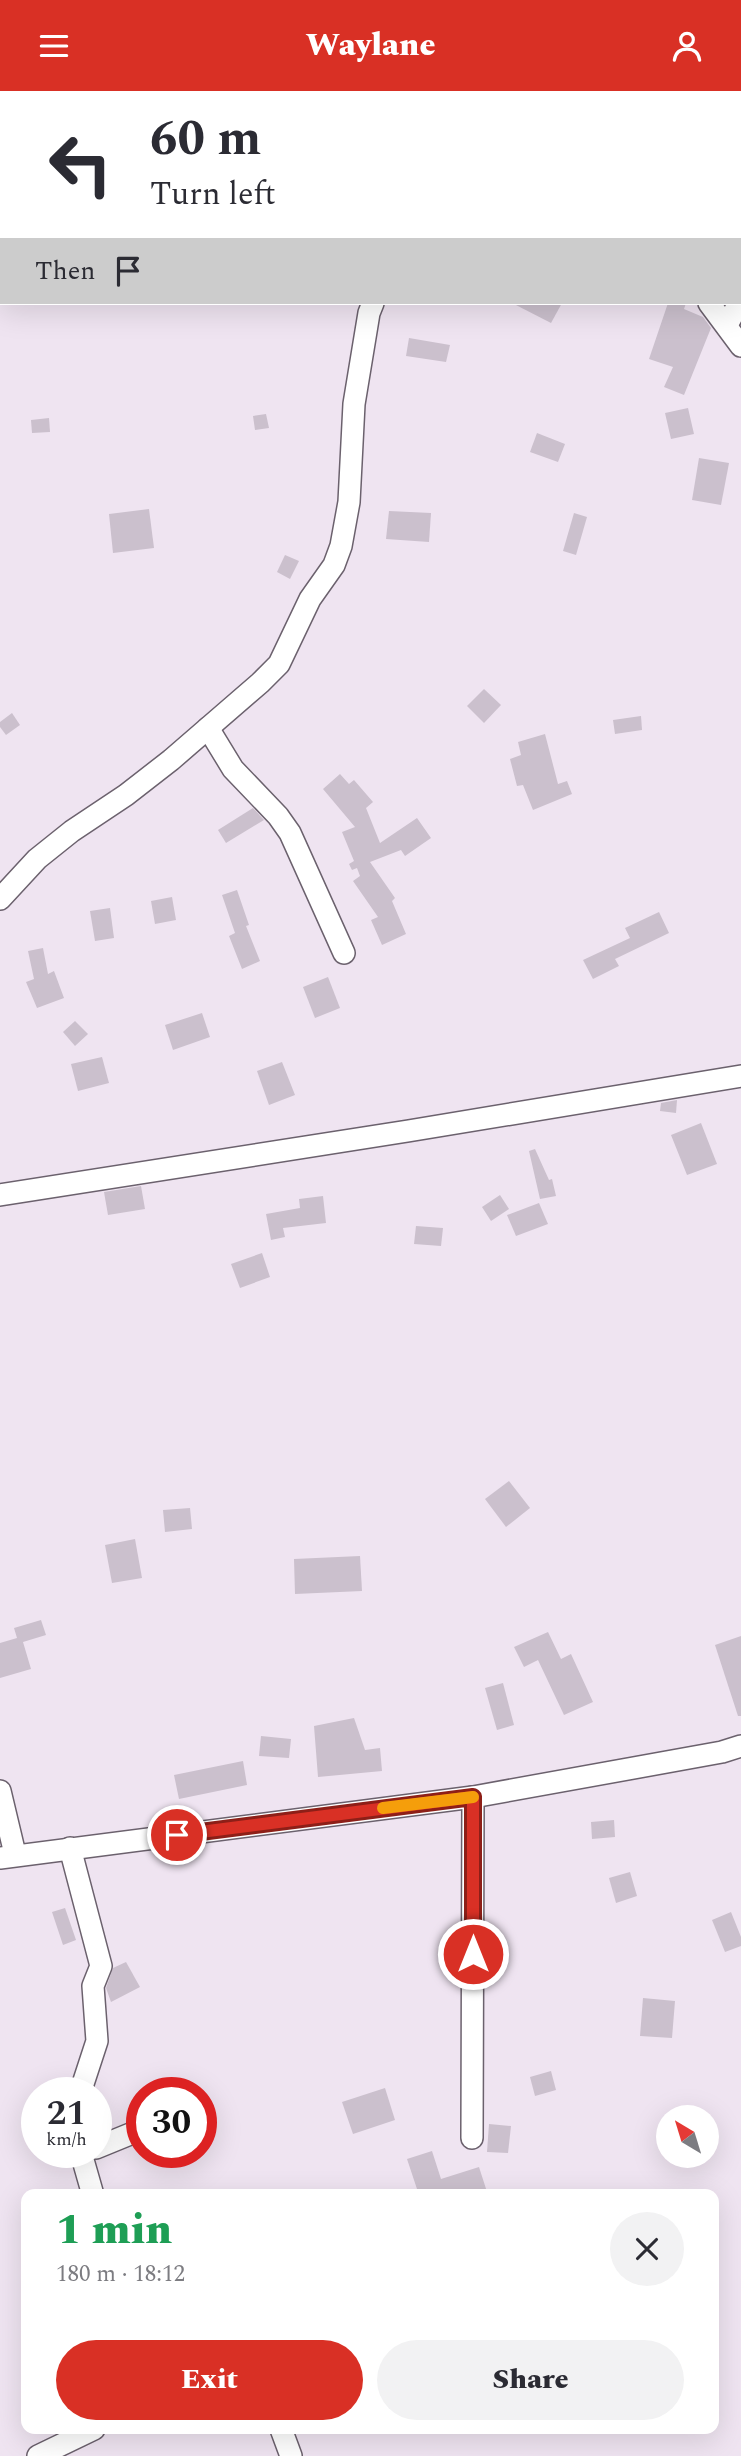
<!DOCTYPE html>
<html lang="en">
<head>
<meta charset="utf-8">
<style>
  :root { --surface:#fff; --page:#f2f2f3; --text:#2b2b33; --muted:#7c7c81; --accent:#d93025 }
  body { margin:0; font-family:Spectral,serif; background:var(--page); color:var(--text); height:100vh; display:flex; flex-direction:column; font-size:26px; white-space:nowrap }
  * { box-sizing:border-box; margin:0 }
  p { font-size:23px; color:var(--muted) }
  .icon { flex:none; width:38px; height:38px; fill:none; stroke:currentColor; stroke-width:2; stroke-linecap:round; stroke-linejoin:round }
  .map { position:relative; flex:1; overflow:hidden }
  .panel { position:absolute; left:21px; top:2098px; width:698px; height:245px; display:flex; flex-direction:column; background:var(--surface); border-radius:14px; box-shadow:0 7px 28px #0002 }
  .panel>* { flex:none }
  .hud { position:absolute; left:0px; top:0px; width:742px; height:214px; box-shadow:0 7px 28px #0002; background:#fff; color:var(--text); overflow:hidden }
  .needle { width:46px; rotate:322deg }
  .tools { position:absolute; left:656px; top:2014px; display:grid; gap:14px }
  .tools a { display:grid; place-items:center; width:63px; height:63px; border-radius:50%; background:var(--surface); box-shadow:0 7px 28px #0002; font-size:35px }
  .speed { position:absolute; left:21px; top:1986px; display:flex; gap:14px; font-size:35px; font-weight:700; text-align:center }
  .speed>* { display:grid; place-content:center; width:91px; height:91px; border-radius:50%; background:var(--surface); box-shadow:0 7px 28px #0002; line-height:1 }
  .speed small { font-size:18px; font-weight:400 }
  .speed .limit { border:10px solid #d22; background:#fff; color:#111 }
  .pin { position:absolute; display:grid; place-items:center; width:60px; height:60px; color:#fff; margin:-30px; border:4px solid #fff; border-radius:50%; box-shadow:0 2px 7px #0007 }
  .me { position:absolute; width:77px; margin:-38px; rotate:0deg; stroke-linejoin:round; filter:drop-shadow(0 0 5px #0008) }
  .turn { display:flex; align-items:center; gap:24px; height:147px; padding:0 35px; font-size:32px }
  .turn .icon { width:91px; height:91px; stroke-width:2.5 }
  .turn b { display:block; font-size:49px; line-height:60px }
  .then { display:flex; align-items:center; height:66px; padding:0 35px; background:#0003; gap:14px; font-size:26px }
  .round { display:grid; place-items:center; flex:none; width:74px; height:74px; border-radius:37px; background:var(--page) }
  .headline { display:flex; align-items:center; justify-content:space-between; height:119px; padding:0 35px }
  h1 { font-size:42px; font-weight:800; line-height:52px; color:#1e9e55 }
  .action { display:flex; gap:14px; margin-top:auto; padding:14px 35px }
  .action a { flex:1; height:80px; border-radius:42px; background:var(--accent); color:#fff; font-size:28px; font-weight:800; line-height:80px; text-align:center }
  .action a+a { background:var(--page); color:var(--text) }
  header { display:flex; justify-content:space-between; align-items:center; height:91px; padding:0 35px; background:var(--accent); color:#fff; font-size:32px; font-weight:800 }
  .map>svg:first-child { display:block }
  .building { fill:#cbc0cd }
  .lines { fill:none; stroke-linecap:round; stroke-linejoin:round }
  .minor-casing { stroke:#6b616d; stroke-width:24 }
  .minor { stroke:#fff; stroke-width:21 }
  .route-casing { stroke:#8d1f18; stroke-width:18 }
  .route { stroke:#d93025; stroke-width:12 }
  .slow { stroke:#f59e0b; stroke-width:12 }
</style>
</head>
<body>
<header><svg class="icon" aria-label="menu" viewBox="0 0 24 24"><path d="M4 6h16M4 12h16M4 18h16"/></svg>Waylane<svg class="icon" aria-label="person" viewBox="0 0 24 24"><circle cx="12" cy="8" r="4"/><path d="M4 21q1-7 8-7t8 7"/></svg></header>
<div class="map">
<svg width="741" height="2365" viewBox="0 0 741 2365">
  <rect width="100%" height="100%" fill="#efe4f1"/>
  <g class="building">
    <polygon points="512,212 562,212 551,232"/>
    <polygon points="668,212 686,212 684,218 703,226 711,237 684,304 664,296 673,276 649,268"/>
    <polygon points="409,247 450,254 446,271 406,265"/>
    <polygon points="688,317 694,343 671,348 665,322"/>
    <polygon points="266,323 269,337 255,339 253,325"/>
    <polygon points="49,327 50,341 32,342 31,329"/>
    <polygon points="537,342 565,353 558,371 530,361"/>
    <polygon points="699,367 729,372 721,414 692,409"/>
    <polygon points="149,418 154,457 113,462 109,423"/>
    <polygon points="389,420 431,422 429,451 386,448"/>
    <polygon points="574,422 587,426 576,464 563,460"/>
    <polygon points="285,464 299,470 290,488 277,481"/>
    <polygon points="484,598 501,614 484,632 467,615"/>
    <polygon points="12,622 20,634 6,644 0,636 0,631"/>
    <polygon points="641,625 642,639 615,643 613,629"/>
    <polygon points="545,643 558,693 567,690 572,703 533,719 523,694 517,695 510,668 521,664 518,651"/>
    <polygon points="340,683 349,693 354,689 373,711 366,717 380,752 417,727 431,747 405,765 401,759 370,771 395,807 392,810 406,843 382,854 371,829 378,826 353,790 360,785 357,777 352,779 349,773 354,770 342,741 355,736 323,698"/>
    <polygon points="253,717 264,729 226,752 218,739"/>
    <polygon points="237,799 249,834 246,835 260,870 242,878 229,845 235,842 222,804"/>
    <polygon points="172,806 176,829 155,833 151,810"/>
    <polygon points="110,817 114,847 95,850 90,820"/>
    <polygon points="659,821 669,842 615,868 619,875 593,888 583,869 630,847 625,837"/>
    <polygon points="43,857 48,883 54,880 64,907 37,917 26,891 34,888 28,860"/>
    <polygon points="328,886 340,917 315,927 303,896"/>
    <polygon points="202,922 210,946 173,959 165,934"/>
    <polygon points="75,930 88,943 75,955 63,941"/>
    <polygon points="102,966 109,992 78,1000 71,973"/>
    <polygon points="282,971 295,1004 269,1014 257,980"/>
    <polygon points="677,1009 676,1022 660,1020 661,1012"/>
    <polygon points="701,1032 717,1073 687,1084 671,1044"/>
    <polygon points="535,1058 549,1089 552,1088 556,1105 540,1108 529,1060"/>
    <polygon points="141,1095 145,1118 108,1124 104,1101"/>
    <polygon points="500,1104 509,1118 491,1130 482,1116"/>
    <polygon points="323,1105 326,1132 283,1137 285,1146 271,1149 266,1123 300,1117 299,1108"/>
    <polygon points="539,1112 548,1133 516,1145 507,1124"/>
    <polygon points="416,1135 443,1137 441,1155 414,1153"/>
    <polygon points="262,1162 270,1186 240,1197 231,1173"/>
    <polygon points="509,1390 530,1417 506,1436 485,1408"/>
    <polygon points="190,1417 192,1438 165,1441 163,1419"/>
    <polygon points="135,1448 142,1487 112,1492 105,1454"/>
    <polygon points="360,1465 362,1500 295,1503 294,1468"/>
    <polygon points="41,1529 46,1544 23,1551 31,1578 0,1587 0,1552 17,1547 14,1537"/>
    <polygon points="548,1541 561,1568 571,1563 593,1611 564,1624 538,1569 524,1576 514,1556"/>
    <polygon points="741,1545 741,1625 738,1625 715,1554"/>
    <polygon points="503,1592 514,1634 497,1639 485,1597"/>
    <polygon points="354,1627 365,1659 380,1657 382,1680 318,1686 314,1635"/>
    <polygon points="261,1645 291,1648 289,1667 259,1665"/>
    <polygon points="243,1670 247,1694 179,1708 174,1684"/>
    <polygon points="614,1729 615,1746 592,1748 591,1731"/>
    <polygon points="630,1781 637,1805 616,1812 609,1787"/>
    <polygon points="65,1817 76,1849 63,1854 52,1821"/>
    <polygon points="731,1821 741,1846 741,1855 725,1861 712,1829"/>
    <polygon points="126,1871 140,1896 111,1911 106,1897 113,1877"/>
    <polygon points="643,1907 675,1910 672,1947 640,1945"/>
    <polygon points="551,1980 556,1999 535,2005 530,1986"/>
    <polygon points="385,1997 395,2029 353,2043 342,2011"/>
    <polygon points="489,2033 511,2035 508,2062 487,2061"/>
    <polygon points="432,2060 441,2088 479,2076 488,2104 419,2104 407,2068"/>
  </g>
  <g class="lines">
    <defs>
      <g id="minor">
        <polyline points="445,0 447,2"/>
        <polyline points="24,2 29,0"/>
        <polyline points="0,11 2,10"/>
        <polyline points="709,212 741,255"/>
        <polyline points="727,234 739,212"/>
        <polyline points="208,637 233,678 278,725 290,742 344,862"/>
        <polyline points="0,808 37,768 72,740 126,704 171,669 260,592 279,573 310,508 334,474 341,455 349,411 354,313 369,222 373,212"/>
        <polyline points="0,1104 408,1040 741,985"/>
        <polyline points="0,1700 15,1763"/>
        <polyline points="70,1757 101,1875 93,1895 97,1950 80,2002"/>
        <polyline points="0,1767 473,1706 722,1661 741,1655"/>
        <polyline points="472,2047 473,1706"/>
        <polyline points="96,2057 140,2039"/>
        <polyline points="81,2062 93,2104"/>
        <polyline points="281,2338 291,2365"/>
        <polyline points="38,2365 94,2338"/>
      </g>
    </defs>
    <use href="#minor" class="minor-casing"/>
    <use href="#minor" class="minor"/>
  </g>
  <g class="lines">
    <defs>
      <polyline id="route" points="177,1744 473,1706 473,1863"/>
    </defs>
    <use href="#route" class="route-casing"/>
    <use href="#route" class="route"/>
    <polyline class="slow" points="383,1717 473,1706"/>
  </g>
</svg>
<div class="tools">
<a><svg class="needle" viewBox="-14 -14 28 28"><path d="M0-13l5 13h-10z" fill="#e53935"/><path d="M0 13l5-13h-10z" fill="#7c7c81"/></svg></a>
</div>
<div class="speed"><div>21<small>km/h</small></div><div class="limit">30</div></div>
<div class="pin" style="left:177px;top:1744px;background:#d93025"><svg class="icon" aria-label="arrive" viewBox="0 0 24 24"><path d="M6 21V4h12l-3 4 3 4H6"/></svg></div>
<svg class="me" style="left:473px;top:1863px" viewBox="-20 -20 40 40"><circle r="17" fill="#d93025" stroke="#fff" stroke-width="3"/><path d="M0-11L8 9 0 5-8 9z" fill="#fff"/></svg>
<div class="hud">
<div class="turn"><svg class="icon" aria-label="left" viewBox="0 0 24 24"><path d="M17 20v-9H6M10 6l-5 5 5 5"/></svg><div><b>60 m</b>Turn left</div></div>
<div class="then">Then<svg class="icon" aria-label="arrive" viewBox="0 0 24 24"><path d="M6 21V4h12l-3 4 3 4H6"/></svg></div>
</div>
<section class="panel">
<div class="headline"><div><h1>1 min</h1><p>180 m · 18:12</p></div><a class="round"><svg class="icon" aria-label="close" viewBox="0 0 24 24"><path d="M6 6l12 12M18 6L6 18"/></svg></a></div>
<div class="action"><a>Exit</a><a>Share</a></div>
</section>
</div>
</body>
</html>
